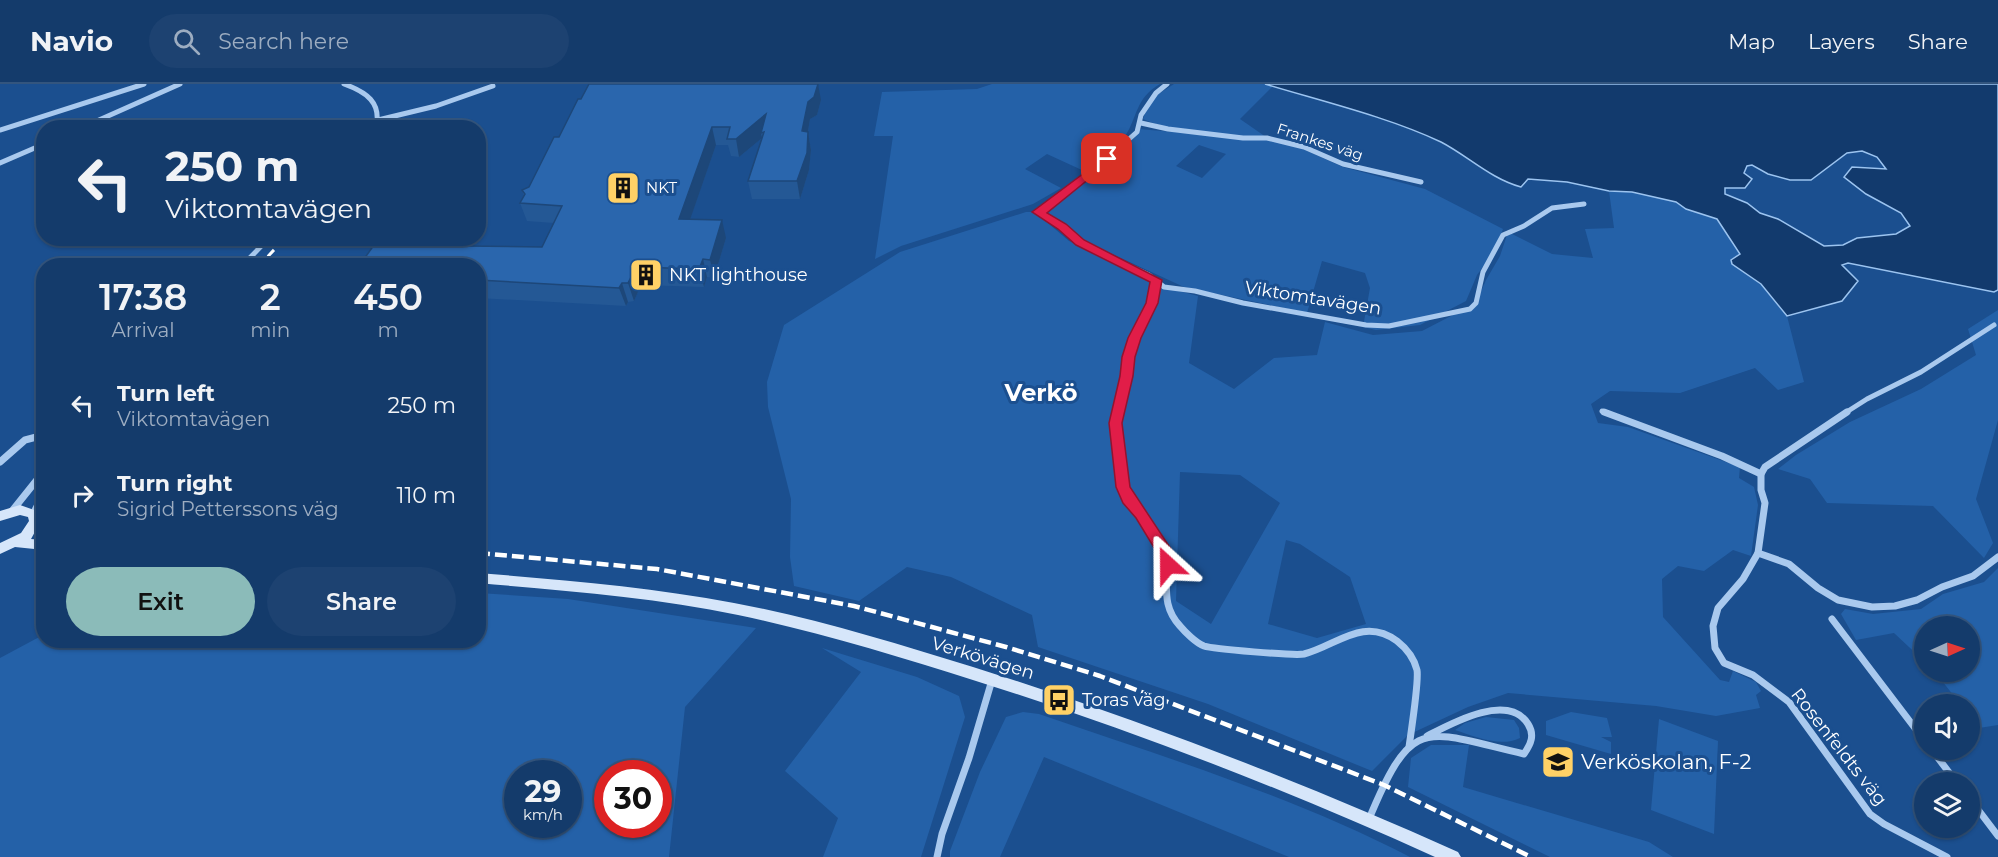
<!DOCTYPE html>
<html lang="en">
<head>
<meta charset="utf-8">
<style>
  :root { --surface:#143b6b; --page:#1d4271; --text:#f1f3f6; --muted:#9dadc1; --line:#33557e; --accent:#8bbbb9 }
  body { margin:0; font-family:Montserrat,sans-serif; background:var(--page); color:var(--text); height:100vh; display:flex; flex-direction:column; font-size:22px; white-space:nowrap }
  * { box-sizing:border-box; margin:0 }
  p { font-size:20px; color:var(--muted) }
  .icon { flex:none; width:33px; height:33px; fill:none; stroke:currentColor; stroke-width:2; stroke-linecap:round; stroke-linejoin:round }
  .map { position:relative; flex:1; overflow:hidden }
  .panel { position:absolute; left:36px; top:174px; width:450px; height:390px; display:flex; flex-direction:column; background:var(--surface); border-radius:24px; box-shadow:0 2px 4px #0004,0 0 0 2px var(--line) }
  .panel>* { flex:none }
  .top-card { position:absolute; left:36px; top:36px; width:450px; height:126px; border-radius:24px; box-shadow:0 2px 4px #0004,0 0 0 2px var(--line); background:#143b6b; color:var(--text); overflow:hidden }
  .needle { width:39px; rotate:87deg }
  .tools { position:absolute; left:1914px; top:532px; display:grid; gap:12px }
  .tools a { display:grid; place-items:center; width:66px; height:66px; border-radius:50%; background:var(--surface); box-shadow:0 2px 4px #0004,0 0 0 2px var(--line); font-size:30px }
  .speed { position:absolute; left:504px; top:676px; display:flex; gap:12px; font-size:30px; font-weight:700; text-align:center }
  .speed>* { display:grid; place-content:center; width:78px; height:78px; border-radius:50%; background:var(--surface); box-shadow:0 2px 4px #0004,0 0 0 2px var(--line); line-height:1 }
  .speed small { font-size:15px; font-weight:400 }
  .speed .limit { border:9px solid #d22; background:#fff; color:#111 }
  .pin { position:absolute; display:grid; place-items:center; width:51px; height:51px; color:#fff; margin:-26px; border-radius:12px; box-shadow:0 3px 9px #0006 }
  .me { position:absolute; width:66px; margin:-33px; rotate:336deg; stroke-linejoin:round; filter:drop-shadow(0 0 4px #0008) }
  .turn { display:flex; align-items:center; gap:21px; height:126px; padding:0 30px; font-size:27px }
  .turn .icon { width:78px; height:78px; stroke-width:2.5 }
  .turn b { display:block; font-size:42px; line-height:51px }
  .eta { display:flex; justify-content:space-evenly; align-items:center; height:102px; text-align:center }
  .eta b { font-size:36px; font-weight:600; line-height:42px }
  .primary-button { display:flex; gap:12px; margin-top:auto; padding:12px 30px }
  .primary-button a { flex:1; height:69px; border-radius:36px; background:var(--accent); color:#111; font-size:24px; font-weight:600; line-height:69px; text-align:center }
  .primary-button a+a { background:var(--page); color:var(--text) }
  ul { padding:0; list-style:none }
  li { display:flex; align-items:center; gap:18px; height:90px; padding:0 30px }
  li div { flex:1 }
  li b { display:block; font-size:22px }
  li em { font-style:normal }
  header { display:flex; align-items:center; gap:36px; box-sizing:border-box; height:84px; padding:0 30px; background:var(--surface); border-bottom:2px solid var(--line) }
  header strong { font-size:28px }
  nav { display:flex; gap:33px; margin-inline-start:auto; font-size:21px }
  .search { width:420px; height:54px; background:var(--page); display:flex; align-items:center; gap:15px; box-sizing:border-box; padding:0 21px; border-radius:33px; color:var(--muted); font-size:22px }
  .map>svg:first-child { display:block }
  .green { fill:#2461a8; fill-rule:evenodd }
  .water { fill:#123a6d; stroke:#9cc4f0; stroke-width:1.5; fill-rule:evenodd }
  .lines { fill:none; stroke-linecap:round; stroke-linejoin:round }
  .street-far1 { stroke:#a9c9ee; stroke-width:5 }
  .street { stroke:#a9c9ee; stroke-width:7 }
  .secondary { fill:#d6e6fa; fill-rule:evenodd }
  .rail-far1 { stroke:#fff; stroke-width:3; stroke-dasharray:9 4; stroke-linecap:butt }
  .rail { stroke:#fff; stroke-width:4.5; stroke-dasharray:12 5; stroke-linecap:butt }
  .wall { fill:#245895 }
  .shaded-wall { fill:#1d4779 }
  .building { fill:#2a66ad; stroke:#1d4779; stroke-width:1.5 }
  .route { fill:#e11d48; stroke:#92132f; stroke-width:1.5 }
  .labels { text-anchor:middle; stroke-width:6; stroke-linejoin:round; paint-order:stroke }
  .far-street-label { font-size:15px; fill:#fff; stroke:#1b4f8f }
  .far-poi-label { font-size:15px; fill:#fff; stroke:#1b4f8f; text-anchor:start }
  .poi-label { font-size:18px; fill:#fff; stroke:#1b4f8f; text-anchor:start }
  .street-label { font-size:18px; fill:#fff; stroke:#1b4f8f }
  .near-poi-label { font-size:21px; fill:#fff; stroke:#1b4f8f; text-anchor:start }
  .district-label { font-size:24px; font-weight:bold; fill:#fff; stroke:#1b4f8f }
</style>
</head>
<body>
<header>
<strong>Navio</strong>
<div class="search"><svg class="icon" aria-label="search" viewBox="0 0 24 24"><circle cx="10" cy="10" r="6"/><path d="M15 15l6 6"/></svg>Search here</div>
<nav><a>Map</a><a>Layers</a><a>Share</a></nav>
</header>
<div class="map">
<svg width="1998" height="773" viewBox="0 0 1998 773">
  <rect width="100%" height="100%" fill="#1b4f8f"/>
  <g class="green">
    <path d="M992,0H1160C1135,14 1138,33 1124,54C1115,67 1097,78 1084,87L1047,70L1025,85L1061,104L1033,120L901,162L875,175L893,52H874L882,8L977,5Z"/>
    <path d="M1174,0H1265L1273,2L1240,35L1266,53C1233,53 1173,49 1143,35L1149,16Z"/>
    <path d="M1138,45L1272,56L1305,66L1343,83L1425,105L1503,145L1494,168L1477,191L1466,217L1420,241L1376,246L1363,243L1370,204L1365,189L1322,177L1307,229L1184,203L1075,153L1041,122C1078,106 1116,79 1138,45ZM1199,61L1226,70L1202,94L1176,82Z"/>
    <path d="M1609,107L1632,108L1676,118L1686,125L1718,136L1740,170L1732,180L1761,200L1787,232L1804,298L1778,306L1755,284L1680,309L1610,307L1591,320L1598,339L1628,343L1740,383L1739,394L1754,403L1758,421L1751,472L1733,466L1704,487L1678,482L1662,495L1663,533L1720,596L1729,598L1733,587L1756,598L1761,607L1756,611L1760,624L1716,632L1656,622L1508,609L1468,623L1408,651L1372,687L1208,620L1038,563L1032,531L951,493L907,483L859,517L794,502L790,473L791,415L768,323L767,298L784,241L900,168L1026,128H1035L1069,157L1117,176L1179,207L1198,212L1189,279L1234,305L1274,274L1317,271L1325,238L1373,251L1422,247L1476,219L1486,196L1500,172L1508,148L1552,170L1593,174L1585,145L1614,144ZM1180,388L1240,391L1280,419L1211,540L1176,517ZM1286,456L1300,460L1350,493L1366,540L1317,554L1268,540Z"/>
    <polygon points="1998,226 1998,336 1976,415 1993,459 1984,474 1933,422 1827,419 1810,395 1778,385 1796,371 1850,338 1921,305 1976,271 1968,245"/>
    <polygon points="1998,484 1998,641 1979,644 1970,632 1970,621 1961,621 1935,588 1970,588 1970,543 1924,543 1924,577 1894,549 1856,556 1841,530 1845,525 1873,530 1921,525 1943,510 1984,498"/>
    <path d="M479,509L568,515L756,544L685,623L669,773H0V574L43,551L44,556H478ZM518,690H568V741H518ZM608,690H658V741H608Z"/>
    <polygon points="822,564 917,593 959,612 965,633 921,773 823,773 838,734 785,687 861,588"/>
    <path d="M1023,628L1039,630C1164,673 1292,712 1410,773H1289L1044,673L1000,773H950V767L980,688L1006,633Z"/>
    <polygon points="1571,628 1607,634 1612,653 1601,653 1611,658 1611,670 1546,651 1546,637"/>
    <path d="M1486,633L1514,636L1519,644L1520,654C1500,664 1474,652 1455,646L1465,639Z"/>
    <polygon points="1659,635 1718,657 1714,750 1651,726"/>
    <polygon points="1431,661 1469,661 1463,703 1649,758 1673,773 1550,773 1408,703 1411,674"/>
  </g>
  <path class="water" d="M1265,0H1998V206L1994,208L1848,179L1842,181L1858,197L1842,217L1787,232L1761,200L1732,180L1731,176L1740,170L1717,135L1686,125L1676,118L1632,108L1609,107L1567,98L1528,95L1521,103C1491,95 1468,72 1441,58C1388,33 1321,17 1265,0ZM1862,67L1877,73L1886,85L1852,83L1844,93L1866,110L1901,129L1910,142L1896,150L1857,154L1843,161L1824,162L1778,135L1760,129L1747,119L1725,110V104H1745L1752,95L1744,89L1747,82L1752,81L1768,90L1790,96H1811L1847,69Z"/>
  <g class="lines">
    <g class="street-far1">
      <path d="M344,0C366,8 382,18 376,44"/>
      <polyline points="378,36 436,22 493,2"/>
      <polyline points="1141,39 1168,45 1243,54 1267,54 1304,63 1343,80 1421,98"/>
      <polyline points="81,44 180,0"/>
      <polyline points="0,46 144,0"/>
      <polyline points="0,79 44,60"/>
      <polyline points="1038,128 1062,142 1080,159 1149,191 1164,203 1195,207 1243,219 1366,241 1389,242 1470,225 1476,219 1483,188 1503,151 1524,142 1552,124 1584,120"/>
      <polyline points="1038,128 1093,87 1137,48 1141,31 1156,9 1167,0"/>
      <polyline points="242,182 269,154"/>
      <polyline points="1602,327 1608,329"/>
      <polyline points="1117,329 1127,292 1128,273 1134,254 1152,219 1156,197"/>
      <polyline points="1845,329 1867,315 1921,288 1994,241"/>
    </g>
    <g class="street">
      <path d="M1118,328C1113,346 1118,396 1127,413C1130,419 1137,424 1141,430C1147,439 1153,448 1158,457C1177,487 1154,514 1180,542C1185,548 1196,559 1204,562C1213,565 1295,572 1304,570C1336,562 1363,532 1397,557C1406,564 1414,574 1417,586C1419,598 1411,648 1409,663"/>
      <polyline points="1604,328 1722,372 1761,390"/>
      <polyline points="1847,328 1765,383 1761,390 1761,406 1765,419 1758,469 1743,495 1718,524 1713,542 1715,564 1724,579 1753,591 1789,618 1870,730 1884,740 1947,773"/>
      <polyline points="0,378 25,356 44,351"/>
      <polyline points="12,427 44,387"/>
      <polyline points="33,430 44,409"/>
      <polyline points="1758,469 1789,480 1818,504 1838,516 1872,523 1895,522 1917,516 1942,503 1973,492 1998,473"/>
      <polyline points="1832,535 1924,656"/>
      <polyline points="1932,666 1957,699"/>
      <polyline points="1970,715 1998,752"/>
      <path d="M1369,735C1413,629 1424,647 1524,670C1531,660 1535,651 1528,640C1508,608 1452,639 1427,652"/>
      <polyline points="937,773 942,750 969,674 992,596"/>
    </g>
    <g class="secondary">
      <polygon points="20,421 37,427 41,437 31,455 44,456 44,466 15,463 0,470 0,459 21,449 29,437 28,433 20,431 0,437 0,427"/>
      <path d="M478,489C564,496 650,503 734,519C815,534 894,559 973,583C1138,635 1300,697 1458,768L1461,773H1435C1285,705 1132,646 976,597C897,572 818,548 738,531C653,513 565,507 478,499Z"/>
    </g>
    <g class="rail-far1">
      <polyline points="411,44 419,38"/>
      <polyline points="259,182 285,154"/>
    </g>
    <polyline class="rail" points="478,469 657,485 854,522 1006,563 1100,592 1384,701 1531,773"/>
  </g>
  <polygon class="wall" points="821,16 817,31 810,35 808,48 811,66 809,86 800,115 752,115 748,97 762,54 739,73 731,72 728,61 716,61 690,135 726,154 714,194 707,193 704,203 641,201 634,217 628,218 626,222 478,214 478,182 542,163 554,139 527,137 520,119 524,112 522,106 529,103 559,53"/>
  <g class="shaded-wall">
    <polygon points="818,0 821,16 817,31 810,35 805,65 802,47 808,18"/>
    <polygon points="766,30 764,48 761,49 762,54 739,73 736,55"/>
    <polygon points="712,43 716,61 684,153 679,135"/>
    <polygon points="808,48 811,66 809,86 800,115 797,97"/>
    <polygon points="722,136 726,154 714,194 710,176"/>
    <polygon points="703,175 707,193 704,203 699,185"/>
    <polygon points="636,183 641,201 634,217 628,199"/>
    <polygon points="622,199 628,218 626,222 619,204"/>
  </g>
  <polygon class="building" points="589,0 818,0 814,13 808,18 802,47 808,48 807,69 797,97 748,97 764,48 761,49 766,30 736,55 727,55 730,43 712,43 679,135 722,136 710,176 703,175 699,185 636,183 628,199 622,199 619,204 478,196 478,182 359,182 374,161 542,163 562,122 520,119 525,110 522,106 529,103 554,53 559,53 578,15 581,15"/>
  <polygon class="route" points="1107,72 1113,75 1111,77 1047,129 1066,140 1084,156 1162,196 1158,219 1141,254 1135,273 1133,292 1122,339 1130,403 1173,468 1176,481 1174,485 1163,485 1158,470 1136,434 1123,419 1116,403 1109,339 1120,292 1122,273 1128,254 1146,219 1150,198 1076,161 1058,145 1032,128"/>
  <defs>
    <symbol id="building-square" viewBox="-11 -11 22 22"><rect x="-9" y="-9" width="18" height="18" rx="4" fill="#ffd166" stroke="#1b4f8f"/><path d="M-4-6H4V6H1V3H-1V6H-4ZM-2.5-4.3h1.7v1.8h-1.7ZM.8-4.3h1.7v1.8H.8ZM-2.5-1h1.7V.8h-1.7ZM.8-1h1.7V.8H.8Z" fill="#111"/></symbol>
    <symbol id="bus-square" viewBox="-11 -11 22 22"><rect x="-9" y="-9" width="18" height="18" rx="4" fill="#ffd166" stroke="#1b4f8f"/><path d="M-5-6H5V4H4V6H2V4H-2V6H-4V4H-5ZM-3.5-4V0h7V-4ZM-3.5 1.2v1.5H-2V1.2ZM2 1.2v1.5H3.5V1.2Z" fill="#111"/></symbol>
    <symbol id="school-square" viewBox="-11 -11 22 22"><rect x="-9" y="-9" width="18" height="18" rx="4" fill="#ffd166" stroke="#1b4f8f"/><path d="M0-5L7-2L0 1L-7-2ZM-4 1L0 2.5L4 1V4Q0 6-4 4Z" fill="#111"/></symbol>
  </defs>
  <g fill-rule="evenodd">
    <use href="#building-square" x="604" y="85" width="38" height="38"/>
    <use href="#building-square" x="627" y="172" width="38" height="38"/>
    <use href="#bus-square" x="1040" y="597" width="38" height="38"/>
    <use href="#school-square" x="1539" y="659" width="38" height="38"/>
  </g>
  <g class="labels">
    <g class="far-street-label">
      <text transform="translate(1320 58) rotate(18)" y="5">Frankes väg</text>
    </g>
    <g class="far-poi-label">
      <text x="646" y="109">NKT</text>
    </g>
    <g class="poi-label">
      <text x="669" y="197">NKT lighthouse</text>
      <text x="1082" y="622">Toras väg</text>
    </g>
    <g class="street-label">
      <text transform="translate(1313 214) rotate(9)" y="6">Viktomtavägen</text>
      <text transform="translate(983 574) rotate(17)" y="6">Verkövägen</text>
      <text transform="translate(1839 663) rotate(52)" y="6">Rosenfeldts väg</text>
    </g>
    <g class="near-poi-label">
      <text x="1581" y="685">Verköskolan, F-2</text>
    </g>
    <g class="district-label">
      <text x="1041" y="317">Verkö</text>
    </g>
  </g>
</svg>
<div class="tools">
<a><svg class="needle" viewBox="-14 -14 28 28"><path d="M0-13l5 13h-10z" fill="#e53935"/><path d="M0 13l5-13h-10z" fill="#9dadc1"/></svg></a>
<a><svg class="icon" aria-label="sound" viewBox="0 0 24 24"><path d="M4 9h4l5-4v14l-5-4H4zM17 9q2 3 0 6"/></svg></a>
<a><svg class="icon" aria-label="layers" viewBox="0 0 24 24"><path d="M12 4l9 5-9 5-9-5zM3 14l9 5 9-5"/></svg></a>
</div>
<div class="speed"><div>29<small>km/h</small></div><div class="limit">30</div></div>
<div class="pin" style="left:1107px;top:75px;background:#d93025"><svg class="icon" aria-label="arrive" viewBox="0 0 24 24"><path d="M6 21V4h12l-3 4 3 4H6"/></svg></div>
<svg class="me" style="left:1168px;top:481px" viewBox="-20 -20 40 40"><path d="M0-17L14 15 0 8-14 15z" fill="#e11d48" stroke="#fff" stroke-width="4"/></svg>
<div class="top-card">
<div class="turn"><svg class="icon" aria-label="left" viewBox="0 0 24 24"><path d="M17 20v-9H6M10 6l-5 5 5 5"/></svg><div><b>250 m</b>Viktomtavägen</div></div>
</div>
<section class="panel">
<div class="eta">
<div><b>17:38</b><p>Arrival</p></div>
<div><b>2</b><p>min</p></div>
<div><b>450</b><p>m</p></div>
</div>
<ul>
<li><svg class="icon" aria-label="left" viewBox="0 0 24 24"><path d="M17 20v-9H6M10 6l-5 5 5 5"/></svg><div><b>Turn left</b><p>Viktomtavägen</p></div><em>250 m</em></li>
<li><svg class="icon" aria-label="right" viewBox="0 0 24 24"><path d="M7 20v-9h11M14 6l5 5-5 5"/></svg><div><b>Turn right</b><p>Sigrid Petterssons väg</p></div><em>110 m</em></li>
</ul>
<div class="primary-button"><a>Exit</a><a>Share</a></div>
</section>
</div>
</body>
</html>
